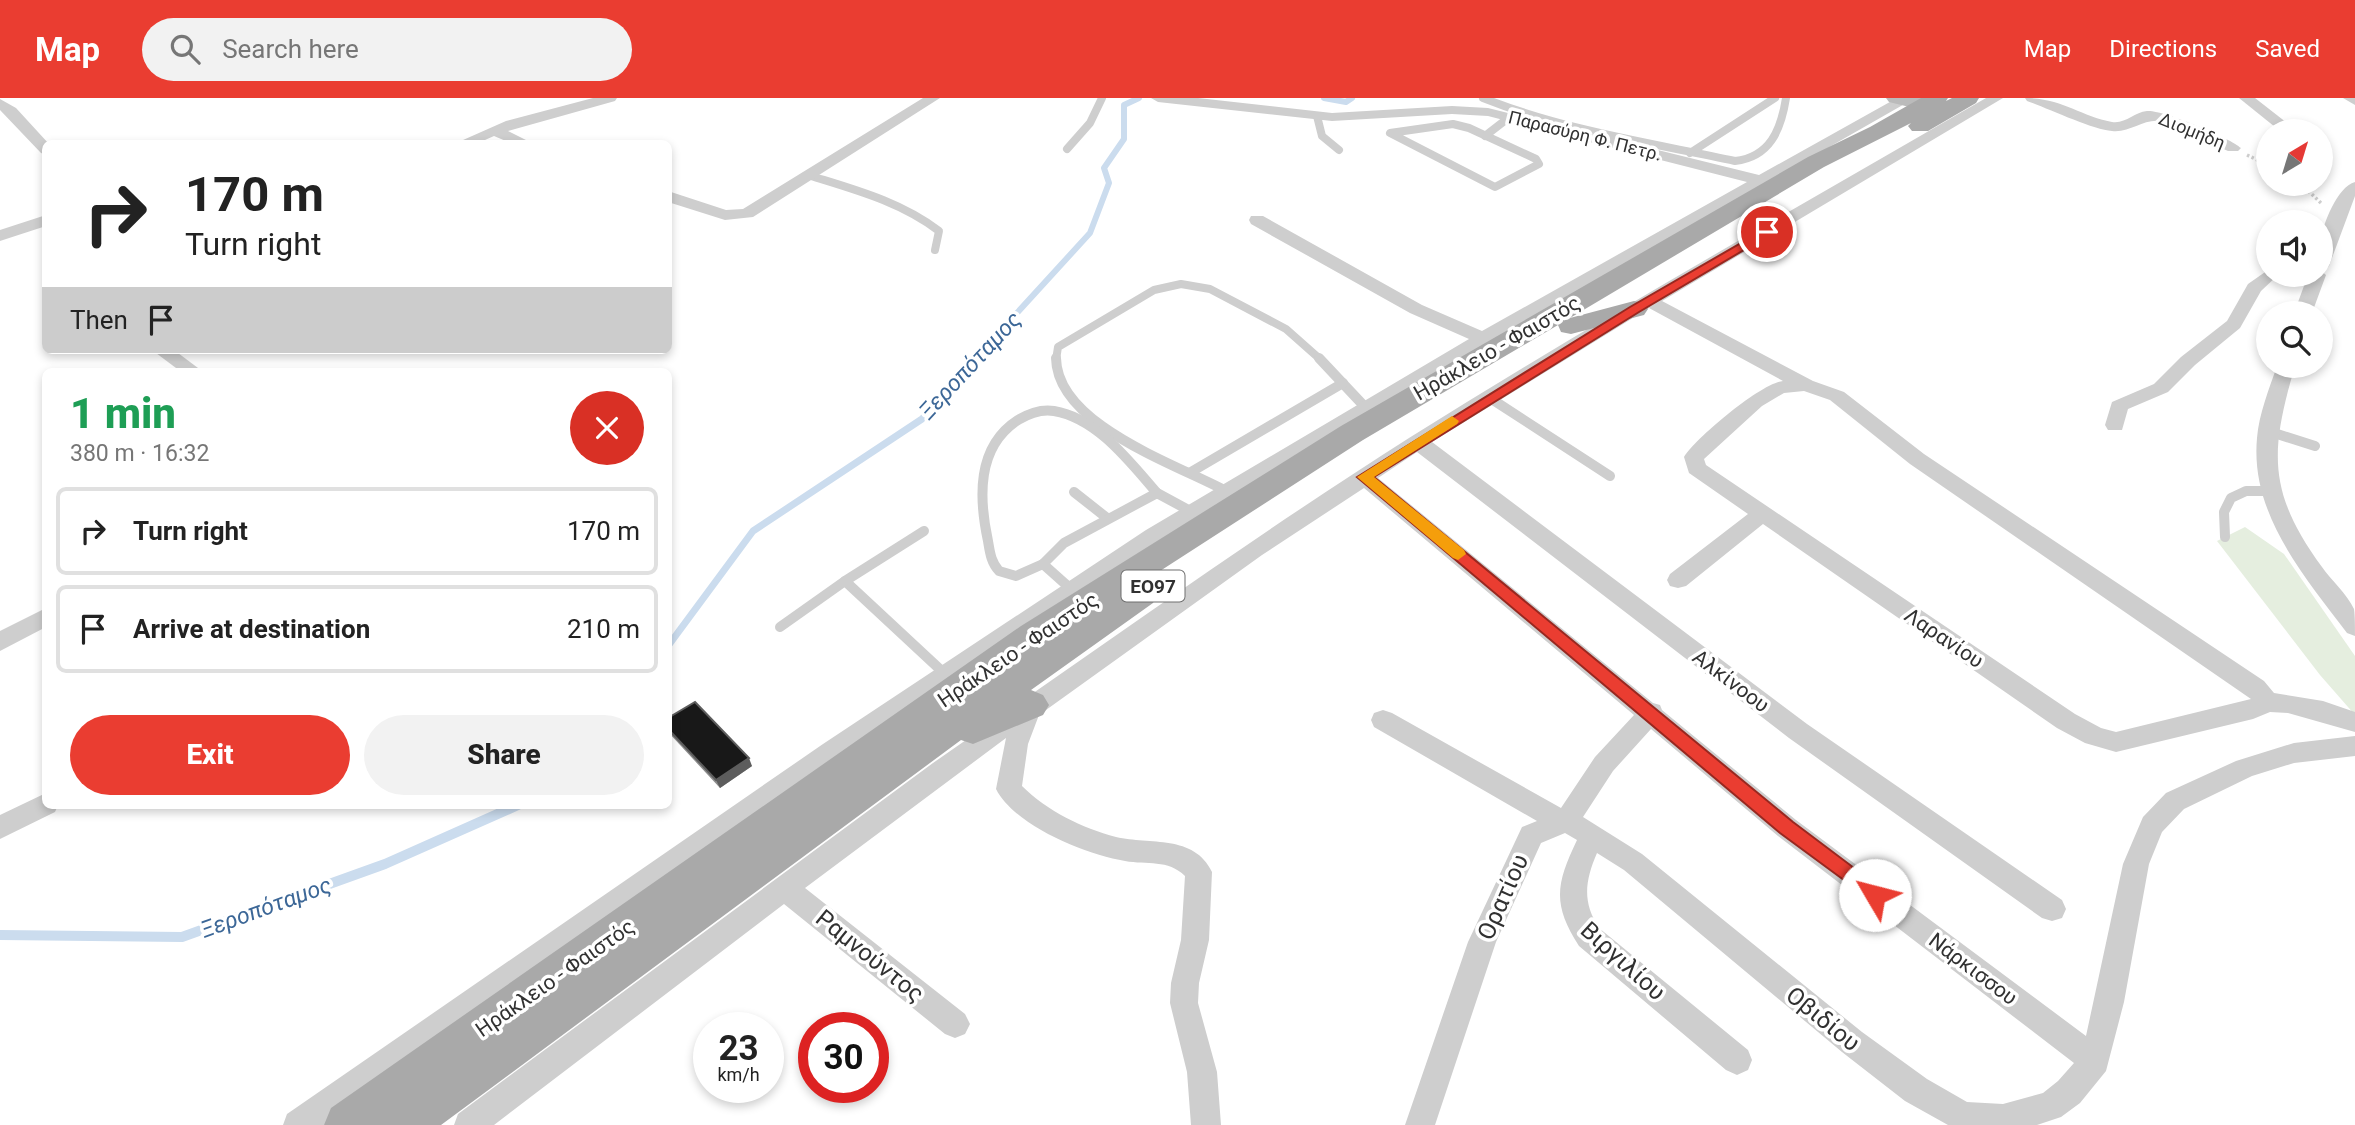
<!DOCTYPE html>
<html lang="en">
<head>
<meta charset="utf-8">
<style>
  :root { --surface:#fff; --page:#f2f2f2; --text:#222; --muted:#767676; --line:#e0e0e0; --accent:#ea3d31 }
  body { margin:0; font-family:Roboto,sans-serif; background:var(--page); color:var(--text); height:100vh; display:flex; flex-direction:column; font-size:26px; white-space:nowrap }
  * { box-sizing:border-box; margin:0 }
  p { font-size:23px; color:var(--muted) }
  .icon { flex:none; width:38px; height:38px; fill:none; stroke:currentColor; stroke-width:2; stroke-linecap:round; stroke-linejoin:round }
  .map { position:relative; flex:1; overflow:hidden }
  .drawer { position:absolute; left:42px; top:270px; width:630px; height:441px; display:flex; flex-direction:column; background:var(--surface); border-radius:10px; box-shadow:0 4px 10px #0003 }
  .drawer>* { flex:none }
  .hud { position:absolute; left:42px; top:42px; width:630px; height:214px; border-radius:10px; box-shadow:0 4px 10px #0003; background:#fff; color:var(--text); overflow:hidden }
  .needle { width:46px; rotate:38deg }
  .fabs { position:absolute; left:2256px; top:21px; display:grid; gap:14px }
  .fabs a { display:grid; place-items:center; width:77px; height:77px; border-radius:50%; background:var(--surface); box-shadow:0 4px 10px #0003; font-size:35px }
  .speed { position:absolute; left:693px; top:914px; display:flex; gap:14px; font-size:35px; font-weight:700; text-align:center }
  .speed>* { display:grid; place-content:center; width:91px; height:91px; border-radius:50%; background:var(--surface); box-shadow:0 4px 10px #0003; line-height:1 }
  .speed small { font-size:18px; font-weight:400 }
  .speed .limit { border:10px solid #d22; background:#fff; color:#111 }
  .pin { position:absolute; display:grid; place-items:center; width:60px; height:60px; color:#fff; margin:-30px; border:4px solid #fff; border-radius:50%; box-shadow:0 2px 7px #0007 }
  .me { position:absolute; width:77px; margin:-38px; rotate:307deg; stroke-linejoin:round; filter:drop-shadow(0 0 5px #0008) }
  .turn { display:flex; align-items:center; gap:24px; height:147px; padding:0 28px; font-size:32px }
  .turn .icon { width:91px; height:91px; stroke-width:2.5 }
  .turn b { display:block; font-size:49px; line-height:60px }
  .then { display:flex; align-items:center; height:66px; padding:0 28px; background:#0003; gap:14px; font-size:26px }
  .round { display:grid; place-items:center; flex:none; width:74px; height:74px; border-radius:37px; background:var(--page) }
  .head { display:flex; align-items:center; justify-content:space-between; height:119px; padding:0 28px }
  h1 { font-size:42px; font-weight:800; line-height:52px; color:#1e9e55 }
  .action { display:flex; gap:14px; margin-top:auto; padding:14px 28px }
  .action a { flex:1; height:80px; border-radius:42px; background:var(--accent); color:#fff; font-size:28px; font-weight:800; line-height:80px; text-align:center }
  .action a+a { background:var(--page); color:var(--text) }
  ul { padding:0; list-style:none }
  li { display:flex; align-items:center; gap:21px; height:88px; margin:0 14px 10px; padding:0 14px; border:4px solid var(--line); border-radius:10px }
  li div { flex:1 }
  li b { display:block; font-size:26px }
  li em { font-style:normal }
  header { display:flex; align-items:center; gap:42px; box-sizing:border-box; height:98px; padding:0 35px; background:var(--accent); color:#fff }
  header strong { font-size:33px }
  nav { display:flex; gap:38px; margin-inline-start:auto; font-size:24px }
  .search { width:490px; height:63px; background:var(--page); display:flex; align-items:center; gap:18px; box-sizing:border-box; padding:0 24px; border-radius:38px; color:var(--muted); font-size:26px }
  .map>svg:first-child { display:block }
  .green { fill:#e5eedf }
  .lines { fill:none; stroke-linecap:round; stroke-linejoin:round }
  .stream-far2 { stroke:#cbdcee; stroke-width:6 }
  .stream-far1 { stroke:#cbdcee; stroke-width:7 }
  .stream { stroke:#cbdcee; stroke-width:10 }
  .path { stroke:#cecece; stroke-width:3.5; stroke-dasharray:2.5 2.5; stroke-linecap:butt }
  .lane-far1 { stroke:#cecece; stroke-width:8 }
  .lane { stroke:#cecece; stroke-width:10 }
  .street { fill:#cecece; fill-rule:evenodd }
  .secondary { fill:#bbb; fill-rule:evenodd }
  .primary { fill:#a9a9a9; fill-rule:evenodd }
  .wall { fill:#8c8c8c }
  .shaded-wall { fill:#5d5d5d }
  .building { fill:#181818; stroke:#5d5d5d; stroke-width:2 }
  .route { fill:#ea3d31; stroke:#982820; stroke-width:2 }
  .slow { fill:#f59e0b }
  .labels { text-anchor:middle; stroke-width:7; stroke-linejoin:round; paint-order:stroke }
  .far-street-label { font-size:18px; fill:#313131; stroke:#fff }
  .shield { fill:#fff; stroke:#6f6f6f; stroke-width:2 }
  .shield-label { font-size:19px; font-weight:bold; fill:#313131 }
  .street-label { font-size:21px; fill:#313131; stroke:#fff }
  .water-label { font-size:23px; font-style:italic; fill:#3c6797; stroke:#fff }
  .near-street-label { font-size:24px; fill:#313131; stroke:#fff }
</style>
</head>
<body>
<header>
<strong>Map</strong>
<div class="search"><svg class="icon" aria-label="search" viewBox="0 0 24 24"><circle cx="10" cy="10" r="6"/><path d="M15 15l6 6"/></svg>Search here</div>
<nav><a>Map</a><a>Directions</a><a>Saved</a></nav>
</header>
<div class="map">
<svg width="2355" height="1027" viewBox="0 0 2355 1027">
  <rect width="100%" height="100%" fill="#fff"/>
  <polygon class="green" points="2245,429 2284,456 2355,558 2355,617 2320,577 2217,443"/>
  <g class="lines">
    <g class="stream-far2">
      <polyline points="1324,0 1346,4 1352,0"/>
      <polyline points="974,262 1090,135 1109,85 1104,70 1124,41 1124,7 1139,0"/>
    </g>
    <polyline class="stream-far1" points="668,548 753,433 922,321 976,260"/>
    <polyline class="stream" points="0,837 182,839 385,766 518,707"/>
    <g class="path">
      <polyline points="2247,57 2268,67"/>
      <polyline points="2301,86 2321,105"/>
    </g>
    <g class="lane-far1">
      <path d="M1483,0C1563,32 1651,45 1735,63C1770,59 1781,32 1786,0"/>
      <polyline points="1317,18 1322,38 1339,52"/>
      <polygon points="1453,26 1469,30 1536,61 1539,66 1495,89 1390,35"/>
      <polyline points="1485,38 1516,14"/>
      <polyline points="1067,51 1090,25 1102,0"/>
      <polyline points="1690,55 1775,0"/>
      <path d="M811,78C856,92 901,104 939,133L935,152"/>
      <polyline points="1056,262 1058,249 1154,192 1181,186 1210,191 1286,231 1321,262"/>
    </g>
    <g class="lane">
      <path d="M1056,260C1057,327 1176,366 1226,393"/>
      <polyline points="1319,260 1365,309"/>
      <polyline points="1490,300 1610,378"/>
      <polyline points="2268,333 2315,348"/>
      <polyline points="1191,374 1343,285"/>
      <polyline points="1074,394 1107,420"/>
      <polyline points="924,433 845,483 945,576"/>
      <polyline points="2225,439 2224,414 2231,400 2246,393 2270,393"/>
      <path d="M1043,466L1016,478L999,473C991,464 990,455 988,443C979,401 976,349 1018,322C1028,316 1042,311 1054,313C1097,320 1130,364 1157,395"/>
      <polyline points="1071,491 1043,466 1064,445 1157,395 1192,414"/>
      <polyline points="780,529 845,483"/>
    </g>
    <g class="street">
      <polygon points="593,0 617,0 615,3 508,33 534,46 513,46 494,38 476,46 454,46 506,23"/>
      <polygon points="923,0 940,0 753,119 725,122 668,104 668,93 726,112 743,111"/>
      <polygon points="1151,0 1198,0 1332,15 1452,8 1488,10 1759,77 1897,0 1915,0 1553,207 1314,348 1162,442 841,660 324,1027 283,1027 287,1016 823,646 1146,432 1469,241 1410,215 1251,126 1249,122 1251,118 1263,118 1422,207 1482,233 1747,84 1488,18 1452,16 1332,23 1158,4"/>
      <path d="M1986,0H2003L1662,203L1813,283L1844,294L1924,356L2264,583L2274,595L2323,603L2355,614V634L2288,615L2270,614L2253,621L2116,654L2085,645L2057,630L1763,426L1686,488L1678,490L1670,488L1667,482L1670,476L1748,416L1689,375L1684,359C1696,340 1761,285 1783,283L1649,210L1432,344L1807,626L2062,802L2066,811L2062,820L2052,823L2042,820L1789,640L1417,354L1378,380L1653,605L1660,607L1662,612L1796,722L2086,938L2123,766L2143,719L2166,695L2236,663L2294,645L2355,638V658L2294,665L2252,678L2184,711L2162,734L2149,766L2124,904L2106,973L2080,1005L2061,1019L2037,1027H1948L1905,1003L1842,954L1624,772L1597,755C1585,783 1582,804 1599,830L1748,952L1752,962L1748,972L1737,977L1726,972L1579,848C1552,806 1556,786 1577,742L1565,735L1541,745L1496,844L1435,1027H1405L1468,844L1522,729L1537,723L1374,629L1371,622L1374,615L1383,612L1392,615L1561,710L1595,659L1634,617L1364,390L1262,457L1039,617L1028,646L1022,688C1047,713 1082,730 1116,739C1150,747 1194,736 1212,774L1209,842L1199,885L1198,905L1217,974L1221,1027H1191L1187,974L1170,905L1171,885L1181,842L1185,778C1168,761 1147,767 1125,763C1085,756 1015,728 996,691L1006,640L805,790L965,916L970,926L965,936L955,940L945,936L784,806L494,1027H454L458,1016L933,665L1019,605L1021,600L1029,598C1155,510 1280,422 1409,340C1598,221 1793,112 1986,0ZM1804,293L1830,302L1910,366L2251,601L2116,634L2101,630L2075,616L1706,367L1704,361L1762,308L1784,295ZM1651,631L1778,738L2074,965L2058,983L2043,995L2003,1006L1967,1004L1927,981L1862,934L1642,756L1583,719L1613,673Z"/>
      <path d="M2025,0C2062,0 2080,18 2112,24C2126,26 2134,14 2147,13C2161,11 2231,40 2241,50L2238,53H2228L2160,23C2143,21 2130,35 2112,33C2093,32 2047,10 2027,3Z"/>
      <polygon points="2239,0 2255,0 2296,32 2280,33"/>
      <polygon points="2343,0 2355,0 2355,7"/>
      <polygon points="0,1 16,10 49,46 46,46 46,57 41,55 0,12"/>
      <path d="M2355,84V98L2329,168L2321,173L2326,177L2312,215H2294L2308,177H2320C2320,166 2319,154 2320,144C2323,126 2337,89 2355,84Z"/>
      <polygon points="46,117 46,128 0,143 0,132"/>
      <polygon points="2268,172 2268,177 2278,177 2261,193 2240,230 2195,267 2168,294 2128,311 2122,332 2108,332 2105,327 2112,304 2154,286 2181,259 2227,223 2248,186"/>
      <polygon points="152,252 174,252 202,273 180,273"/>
      <path d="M2277,268H2295C2270,353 2267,394 2322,469C2331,482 2347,496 2354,511C2355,518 2355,530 2355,538L2347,535C2304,478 2250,416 2257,340C2259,316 2269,291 2277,268Z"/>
      <polygon points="46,510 46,529 0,553 0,533"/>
      <polygon points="46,695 46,707 58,707 55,714 0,741 0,717"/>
    </g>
    <polygon class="secondary" points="1886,0 1921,0 1953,8 1956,12 1953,16 1946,18 1889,4"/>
    <polygon class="primary" points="1921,0 1948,0 1946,3 1952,0 1979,0 1976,5 1928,33 1912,33 1908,28 1911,25 1824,69 1570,220 1634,203 1644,205 1648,211 1644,217 1571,236 1561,234 1558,227 1363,342 1143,484 1153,487 1158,496 1153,505 1031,592 1043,597 1049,607 1043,617 973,646 961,642 441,1027 324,1027 331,1010 1021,528 1341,328 1808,59 1870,29"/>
  </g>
  <polygon class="wall" points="668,620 752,668 720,690 668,634"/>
  <polygon class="shaded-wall" points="749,660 752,668 720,690 716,682"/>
  <polygon class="building" points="695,604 749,660 716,682 668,631 668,620"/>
  <polygon class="route" points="1767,130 1772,134 1771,136 1639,214 1374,379 1793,724 1882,791 1884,797 1882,803 1875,805 1780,735 1357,379 1630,209"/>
  <polygon class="slow" points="1452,318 1459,323 1457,326 1374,379 1464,452 1466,456 1458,462 1453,460 1357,379"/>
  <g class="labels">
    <g class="far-street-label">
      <text transform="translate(2192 33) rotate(22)" y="6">Διομήδη</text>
      <text transform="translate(1585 38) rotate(14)" y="6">Παρασύρη Φ. Πετρ.</text>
    </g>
    <rect class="shield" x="1121.5" y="472.5" width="63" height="31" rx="5"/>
    <g class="shield-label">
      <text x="1153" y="495">ΕΟ97</text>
    </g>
    <g class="street-label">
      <text transform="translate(1497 250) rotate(-30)" y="7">Ηράκλειο - Φαιστός</text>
      <text transform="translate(1944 540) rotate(34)" y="7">Λαρανίου</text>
      <text transform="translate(1018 552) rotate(-34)" y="7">Ηράκλειο - Φαιστός</text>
      <text transform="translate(1731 583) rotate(37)" y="7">Αλκίνοου</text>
      <text transform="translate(1973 871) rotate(37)" y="7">Νάρκισσου</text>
      <text transform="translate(555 880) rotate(-35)" y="7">Ηράκλειο - Φαιστός</text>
    </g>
    <g class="water-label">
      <text transform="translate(970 267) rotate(-47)" y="8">Ξεροπόταμος</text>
      <text transform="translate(266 809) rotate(-20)" y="8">Ξεροπόταμος</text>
    </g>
    <g class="near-street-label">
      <text transform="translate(1503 799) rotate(-66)" y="8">Ορατίου</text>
      <text transform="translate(870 858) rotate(39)" y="8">Ραμνούντος</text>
      <text transform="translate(1623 863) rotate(42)" y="8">Βιργιλίου</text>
      <text transform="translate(1823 921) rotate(39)" y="8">Οβιδίου</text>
    </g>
  </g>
</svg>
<div class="fabs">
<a><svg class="needle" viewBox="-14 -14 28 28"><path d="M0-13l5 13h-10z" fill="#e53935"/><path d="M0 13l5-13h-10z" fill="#767676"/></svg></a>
<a><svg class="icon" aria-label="sound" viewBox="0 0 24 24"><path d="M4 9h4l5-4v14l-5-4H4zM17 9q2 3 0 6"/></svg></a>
<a><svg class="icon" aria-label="search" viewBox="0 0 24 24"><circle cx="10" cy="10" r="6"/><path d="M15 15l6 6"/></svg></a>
</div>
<div class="speed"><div>23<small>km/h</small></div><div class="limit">30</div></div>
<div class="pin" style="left:1767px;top:134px;background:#d93025"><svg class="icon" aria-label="arrive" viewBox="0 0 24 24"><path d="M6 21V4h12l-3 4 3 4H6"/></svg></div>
<svg class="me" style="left:1875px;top:797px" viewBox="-20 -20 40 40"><circle r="19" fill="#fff"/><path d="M0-13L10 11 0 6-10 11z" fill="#ea3d31"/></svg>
<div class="hud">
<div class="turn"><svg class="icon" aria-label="right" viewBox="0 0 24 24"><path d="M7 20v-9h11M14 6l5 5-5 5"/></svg><div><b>170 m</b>Turn right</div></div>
<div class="then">Then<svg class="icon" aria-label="arrive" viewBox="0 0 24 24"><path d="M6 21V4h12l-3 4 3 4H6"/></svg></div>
</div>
<section class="drawer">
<div class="head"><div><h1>1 min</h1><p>380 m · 16:32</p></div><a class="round" style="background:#d93025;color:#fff"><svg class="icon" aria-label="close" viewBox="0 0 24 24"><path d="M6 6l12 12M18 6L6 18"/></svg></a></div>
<ul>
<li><svg class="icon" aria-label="right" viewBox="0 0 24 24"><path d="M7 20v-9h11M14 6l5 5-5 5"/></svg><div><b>Turn right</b></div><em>170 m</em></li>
<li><svg class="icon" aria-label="arrive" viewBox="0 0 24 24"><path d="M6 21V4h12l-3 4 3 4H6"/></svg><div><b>Arrive at destination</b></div><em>210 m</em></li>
</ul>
<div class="action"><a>Exit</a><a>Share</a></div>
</section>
</div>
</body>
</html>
